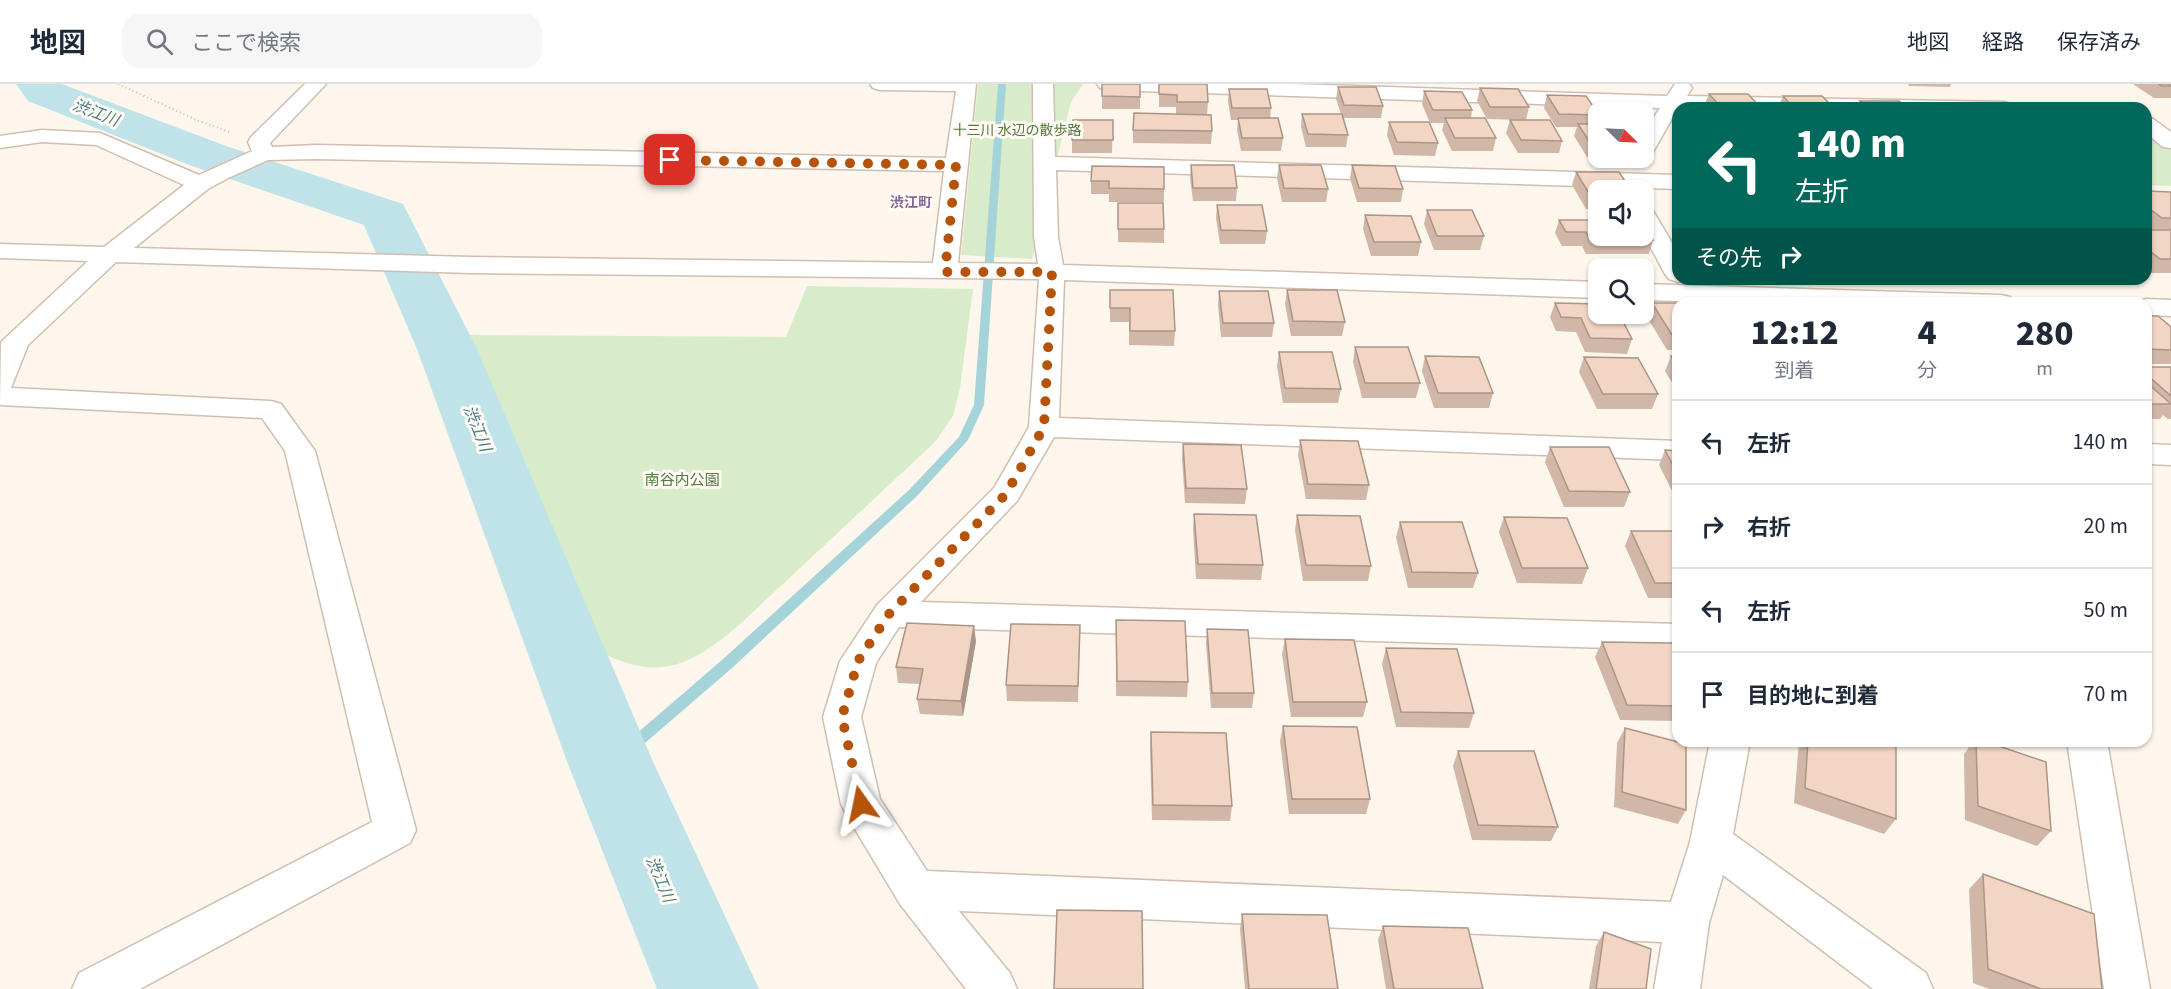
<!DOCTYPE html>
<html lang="ja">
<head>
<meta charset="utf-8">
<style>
  :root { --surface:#fff; --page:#f6f6f7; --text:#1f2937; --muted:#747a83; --line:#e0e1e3 }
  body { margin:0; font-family:"Source Sans 3","Noto Sans JP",sans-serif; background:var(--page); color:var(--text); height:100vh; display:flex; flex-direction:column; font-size:22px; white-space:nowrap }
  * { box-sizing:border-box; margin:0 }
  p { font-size:20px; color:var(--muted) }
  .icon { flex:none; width:33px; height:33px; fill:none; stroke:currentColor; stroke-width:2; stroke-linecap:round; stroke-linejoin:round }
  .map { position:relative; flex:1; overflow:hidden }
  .details { position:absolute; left:1672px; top:213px; width:480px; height:450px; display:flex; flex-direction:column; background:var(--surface); border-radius:18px; box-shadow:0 2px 4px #0004 }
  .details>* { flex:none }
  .guide { position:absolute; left:1672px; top:18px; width:480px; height:183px; border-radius:18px; box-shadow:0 2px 4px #0004; background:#00695c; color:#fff; overflow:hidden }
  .needle { width:39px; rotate:114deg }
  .tools { position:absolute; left:1588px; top:18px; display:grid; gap:12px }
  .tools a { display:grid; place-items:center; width:66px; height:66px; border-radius:12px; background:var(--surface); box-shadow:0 2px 4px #0004; font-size:30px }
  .pin { position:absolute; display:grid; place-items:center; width:51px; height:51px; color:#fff; margin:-26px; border-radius:12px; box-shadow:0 3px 9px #0006 }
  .me { position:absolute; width:66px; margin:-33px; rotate:348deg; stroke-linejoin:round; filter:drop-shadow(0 0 4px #0008) }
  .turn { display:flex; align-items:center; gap:21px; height:126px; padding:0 24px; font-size:27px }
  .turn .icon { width:78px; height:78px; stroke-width:2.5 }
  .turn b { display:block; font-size:42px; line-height:51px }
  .then { display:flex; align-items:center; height:57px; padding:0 24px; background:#0003; gap:12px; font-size:22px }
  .eta { display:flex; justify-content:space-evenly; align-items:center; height:102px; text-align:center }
  .eta b { font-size:36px; font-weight:800; line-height:42px }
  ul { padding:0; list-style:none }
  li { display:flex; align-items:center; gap:18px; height:84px; padding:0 24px; border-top:2px solid var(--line) }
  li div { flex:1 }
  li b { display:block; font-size:22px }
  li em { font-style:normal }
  header { display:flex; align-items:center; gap:36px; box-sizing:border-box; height:84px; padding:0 30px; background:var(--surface); border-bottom:2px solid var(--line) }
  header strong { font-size:28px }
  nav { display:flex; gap:33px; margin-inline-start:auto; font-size:21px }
  .search { width:420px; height:54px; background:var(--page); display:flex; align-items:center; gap:15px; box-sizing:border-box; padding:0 21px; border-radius:18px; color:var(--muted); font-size:22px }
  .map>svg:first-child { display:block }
  .green { fill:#d8ecc9 }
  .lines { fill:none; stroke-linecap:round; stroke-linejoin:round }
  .stream { fill:#a5d3da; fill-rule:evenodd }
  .river { fill:#bfe3e8; fill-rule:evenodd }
  .minor-casing { stroke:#d1beb0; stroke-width:3 }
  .path { stroke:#d9b8a5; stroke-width:2; stroke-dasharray:1 3; stroke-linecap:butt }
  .minor { fill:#fff; fill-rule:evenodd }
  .wall { fill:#d1b7a8 }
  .shaded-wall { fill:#aa9588 }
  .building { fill:#f3d5c3; stroke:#aa9588; stroke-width:1.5 }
  .route { stroke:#b45309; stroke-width:10; stroke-dasharray:0 18 }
  .labels { text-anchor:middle; stroke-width:6; stroke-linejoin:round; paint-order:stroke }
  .far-park-label { font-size:14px; fill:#537a41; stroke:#fffaf3 }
  .far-neighbourhood-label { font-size:14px; font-weight:bold; fill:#846695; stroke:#fffaf3 }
  .park-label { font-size:15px; fill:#537a41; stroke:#fffaf3 }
  .water-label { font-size:16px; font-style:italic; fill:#437c86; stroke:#fffaf3 }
</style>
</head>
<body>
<header>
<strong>地図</strong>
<div class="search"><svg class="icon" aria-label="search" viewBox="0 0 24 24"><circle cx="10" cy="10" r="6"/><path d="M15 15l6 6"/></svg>ここで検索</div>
<nav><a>地図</a><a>経路</a><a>保存済み</a></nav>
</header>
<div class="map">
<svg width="2171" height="905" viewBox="0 0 2171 905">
  <rect width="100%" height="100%" fill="#fdf6ec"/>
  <g class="green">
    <polygon points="978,0 1083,0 1071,18 1032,175 961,171"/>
    <polygon points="2147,43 2171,61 2171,102 2147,101"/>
    <path d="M807,202L973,205L960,304L953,332L935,358L739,541C688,584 658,598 596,566L465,251L786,253Z"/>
  </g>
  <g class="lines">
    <polygon class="stream" points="998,0 1006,0 984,321 968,356 917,412 732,584 616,684 611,686 606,684 604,680 606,676 722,576 909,406 959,353 974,321"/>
    <polygon class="river" points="16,0 62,0 226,62 403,120 477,265 654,680 759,905 657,905 568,680 417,265 364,141 192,82 28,17"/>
    <defs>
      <g id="minor">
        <path d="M305,0H326L270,59L272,63L316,61L946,74L956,7L880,6L873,4L870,0H976L958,179L1038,180L1034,153L1033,0H1053L1055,73L1678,91V105L1056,86L1058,153L1063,181L1599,198V214L1064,196L1059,334L1678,357V376L1054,353L1017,417L921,518L1678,540V566L899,543L876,579L861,633L880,715L927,787L1671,818L1690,758L1710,657H1750L1733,750L1926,889L1933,905H1873L1723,791L1709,839L1700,905H1654L1662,858L959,827L1010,889L1017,905H966L900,820L847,732L841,720L823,633L840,577L877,521L994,404L1029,343L1039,195L470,189L116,178L28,261L11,304L271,317L281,320L315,367L416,746L410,759L140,905H72L79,889L372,738L285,367L262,334L0,321L1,258L88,177L0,174V160L104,163L184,101L96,61L42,58L0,64V52L42,46L100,49L199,91L252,67L248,58L251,53ZM316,75L944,87L933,179L470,173L134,164L208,105L228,94L268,76Z"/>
        <polygon points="1097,0 1294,0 1667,12 1675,0 1689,0 1692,4 1687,12 2004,18 2011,20 2014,24 1678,24 1652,70 1644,71 1644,48 1660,24 1107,6 1100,4"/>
        <polygon points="2146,33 2153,35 2171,48 2171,64 2163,63 2146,49"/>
        <polygon points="1644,123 1652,125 1678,169 1678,195 1687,195 1678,198 1669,195 1665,190 1644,151"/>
        <polygon points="1644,200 2001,211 2010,213 2014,219 1749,219 1644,216"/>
        <polygon points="2146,215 2171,216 2171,232 2146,231 2146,219 2136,219"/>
        <polygon points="2146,360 2171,361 2171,381 2146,380"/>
        <polygon points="2067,657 2107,657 2150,905 2104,905"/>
      </g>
    </defs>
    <use href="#minor" class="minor-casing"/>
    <polyline class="path" points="118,0 199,37 230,48"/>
    <use href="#minor" class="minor"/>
  </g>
  <g class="wall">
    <polygon points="1102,0 1140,13 1140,25 1102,25"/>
    <polygon points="1159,0 1208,18 1207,31 1212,47 1211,60 1133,59 1133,46 1176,30 1176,23 1159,23"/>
    <polygon points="1908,0 1951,0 1950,3 1909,2"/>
    <polygon points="2133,0 2171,0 2171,14 2154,14"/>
    <polygon points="1338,3 1383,22 1381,34 1343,34 1348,51 1346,63 1306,63 1301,43 1302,30 1341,30 1336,15"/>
    <polygon points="1480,4 1529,23 1526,36 1487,35 1477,17"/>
    <polygon points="1229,5 1271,24 1270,34 1283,54 1281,67 1241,67 1237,46 1238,36 1231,36 1228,17"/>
    <polygon points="1424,7 1472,26 1471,34 1496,54 1493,67 1452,67 1442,46 1444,39 1430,39 1422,20"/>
    <polygon points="1709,10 1761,24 1706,24 1704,22"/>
    <polygon points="1547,11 1599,31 1596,40 1599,40 1599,73 1587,73 1574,52 1577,43 1556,43 1544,24"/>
    <polygon points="1783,12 1834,24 1778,24"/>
    <polygon points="1860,17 1908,24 1857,24"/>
    <polygon points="1113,36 1112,69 1072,69 1072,56"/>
    <polygon points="1510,36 1562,57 1559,69 1518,69 1506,49"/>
    <polygon points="1389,38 1438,59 1435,72 1394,71 1387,51"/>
    <polygon points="1191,81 1237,104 1236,117 1193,117 1190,94"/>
    <polygon points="1279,81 1328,105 1326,118 1282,118 1277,94"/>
    <polygon points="1352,81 1403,105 1401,118 1357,118 1350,94"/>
    <polygon points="1164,83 1164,118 1109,118 1109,110 1091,110 1091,97"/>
    <polygon points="1576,88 1599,106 1599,125 1586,125 1572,101"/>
    <polygon points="2146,107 2171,108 2171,189 2151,189 2146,185 2146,146 2151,146 2146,142"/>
    <polygon points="1118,119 1164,145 1164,159 1118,158"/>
    <polygon points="1217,121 1267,147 1265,160 1220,160 1216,134"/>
    <polygon points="1427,126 1484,152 1480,166 1434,166 1424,140"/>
    <polygon points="1365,131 1421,158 1418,172 1371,172 1363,145"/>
    <polygon points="1559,136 1653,156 1649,170 1586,170 1582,162 1562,162 1555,149"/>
    <polygon points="1110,206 1175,247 1174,262 1129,261 1129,238 1110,238"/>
    <polygon points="1287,206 1345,238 1342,252 1291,252 1285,220"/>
    <polygon points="1219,207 1274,239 1272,253 1221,253 1218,221"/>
    <polygon points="1555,219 1632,255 1627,270 1585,268 1576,248 1556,247 1550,233"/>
    <polygon points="1652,219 1678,219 1678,266 1667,266 1647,233"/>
    <polygon points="2146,232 2171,242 2171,280 2146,280"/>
    <polygon points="1355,263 1420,299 1416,314 1362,314 1353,278"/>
    <polygon points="1279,268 1341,305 1338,319 1283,319 1277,282"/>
    <polygon points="1425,272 1493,309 1489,324 1434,324 1422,287"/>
    <polygon points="1671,272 1678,272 1678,309 1665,287"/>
    <polygon points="1584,273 1658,310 1652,325 1597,325 1579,288"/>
    <polygon points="2146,283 2171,283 2171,335 2168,335 2163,331 2160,335 2146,335"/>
    <polygon points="1300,356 1369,401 1366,416 1306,415 1298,371"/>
    <polygon points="1183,360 1247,405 1245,420 1185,419 1182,375"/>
    <polygon points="1550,363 1630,408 1624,423 1564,423 1545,378"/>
    <polygon points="1665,366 1678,367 1678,419 1659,381"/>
    <polygon points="1194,430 1263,481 1261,496 1196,495 1193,445"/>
    <polygon points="1297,431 1371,482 1368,497 1303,497 1295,446"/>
    <polygon points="1504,433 1588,484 1582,500 1517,499 1499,448"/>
    <polygon points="1400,438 1478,489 1473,504 1408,504 1396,453"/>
    <polygon points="1631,447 1678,447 1678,514 1648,514 1625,462"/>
    <polygon points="1080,541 1078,618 1007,617 1006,601"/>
    <polygon points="1207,545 1254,609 1252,624 1211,624 1206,560"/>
    <polygon points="1116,552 1188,598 1187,613 1116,612"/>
    <polygon points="1285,555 1367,618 1363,633 1291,633 1282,570"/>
    <polygon points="976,557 963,632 920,630 917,615 920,600 898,599 896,583"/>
    <polygon points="1602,558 1678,574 1678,637 1620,636 1595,573"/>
    <polygon points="1386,564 1474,629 1469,644 1396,643 1382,580"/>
    <polygon points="1283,642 1370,715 1366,730 1289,730 1280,657"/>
    <polygon points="1625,644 1686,726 1678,740 1614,723 1617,659"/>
    <polygon points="1151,648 1232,722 1230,737 1152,736 1150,664"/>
    <polygon points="1799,657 1896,657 1896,735 1884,750 1794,719"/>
    <polygon points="1974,657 1984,657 2051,747 2037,762 1965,736 1964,670"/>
    <polygon points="1458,667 1558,743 1551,757 1472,756 1453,682"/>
    <polygon points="1983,790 2102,905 1989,905 1973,899 1969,805"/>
    <polygon points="1242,830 1338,905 1245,905 1240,845"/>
    <polygon points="1383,842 1483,905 1386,905 1378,856"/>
    <polygon points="1604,848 1646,905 1589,905 1596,862"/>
  </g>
  <polygon class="shaded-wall" points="974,542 976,557 963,632 961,617"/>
  <g class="building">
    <polygon points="1102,0 1140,0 1140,13 1102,12"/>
    <polygon points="1159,0 1207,0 1208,18 1177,18 1177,11 1159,10"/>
    <polygon points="2159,0 2171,0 2171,2 2161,2"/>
    <polygon points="1338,3 1376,3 1383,22 1344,21"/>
    <polygon points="1480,4 1518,5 1529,23 1490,23"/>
    <polygon points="1229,5 1267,5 1271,24 1232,24"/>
    <polygon points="1424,7 1462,8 1472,26 1433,26"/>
    <polygon points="1709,10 1748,10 1761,24 1722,24"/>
    <polygon points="1547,11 1586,12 1599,31 1559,30"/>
    <polygon points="1783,12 1822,12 1834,24 1794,24"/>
    <polygon points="1860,17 1899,17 1908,24 1869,24"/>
    <polygon points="1134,29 1211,31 1212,47 1133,46"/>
    <polygon points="1302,30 1342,30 1348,51 1308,50"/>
    <polygon points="1238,34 1278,34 1283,54 1242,54"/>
    <polygon points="1445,34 1485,34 1496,54 1455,54"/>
    <polygon points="1073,36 1113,36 1113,56 1072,56"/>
    <polygon points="1510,36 1550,36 1562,57 1521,56"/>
    <polygon points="1389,38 1429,38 1438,59 1397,58"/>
    <polygon points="1578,40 1599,40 1599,60 1591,60"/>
    <polygon points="1191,81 1234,81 1237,104 1193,104"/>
    <polygon points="1279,81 1321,81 1328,105 1284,104"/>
    <polygon points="1352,81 1395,82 1403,105 1359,104"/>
    <polygon points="1092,82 1164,83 1164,105 1109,104 1109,97 1091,97"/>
    <polygon points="1576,88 1619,88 1631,106 1599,106 1599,112 1590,111"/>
    <polygon points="2146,107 2171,108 2171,134 2162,134 2146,122"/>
    <polygon points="1118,119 1163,119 1164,145 1118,145"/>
    <polygon points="1217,121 1262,121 1267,147 1221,146"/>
    <polygon points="1427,126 1472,126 1484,152 1437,152"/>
    <polygon points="1365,131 1411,132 1421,158 1374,158"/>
    <polygon points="1559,136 1599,136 1599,152 1644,152 1644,142 1653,156 1590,156 1586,148 1566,148"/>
    <polygon points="2146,146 2171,146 2171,175 2160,175 2146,164"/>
    <polygon points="1110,206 1173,206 1175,247 1130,247 1130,224 1110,224"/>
    <polygon points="1287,206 1337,206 1345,238 1293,237"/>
    <polygon points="1219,207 1268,207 1274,239 1223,239"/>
    <polygon points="1555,219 1599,220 1599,230 1619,230 1632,255 1590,254 1581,234 1561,233"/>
    <polygon points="1652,219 1703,219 1678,219 1678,251 1672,251"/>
    <polygon points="2146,232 2158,232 2171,243 2171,266 2146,265"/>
    <polygon points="1355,263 1408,263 1420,299 1365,299"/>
    <polygon points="1279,268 1332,268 1341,305 1285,304"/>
    <polygon points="1425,272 1479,273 1493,309 1438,309"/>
    <polygon points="1671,272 1678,272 1678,285"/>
    <polygon points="1584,273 1638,274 1658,310 1603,310"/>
    <polygon points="2146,283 2171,283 2171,312 2146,290"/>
    <polygon points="2146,298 2171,320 2146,320"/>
    <polygon points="1300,356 1358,357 1369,401 1308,400"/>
    <polygon points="1183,360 1241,361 1247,405 1186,404"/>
    <polygon points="1550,363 1609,363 1630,408 1569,407"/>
    <polygon points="1665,366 1678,367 1678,391"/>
    <polygon points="1194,430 1256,431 1263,481 1198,480"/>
    <polygon points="1297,431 1360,432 1371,482 1306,481"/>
    <polygon points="1504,433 1567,434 1588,484 1522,484"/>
    <polygon points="1400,438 1462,438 1478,489 1412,488"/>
    <polygon points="1631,447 1678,447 1678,499 1655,499"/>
    <polygon points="1116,536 1185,537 1188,598 1117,597"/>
    <polygon points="907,539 974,542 961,617 917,615 923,585 896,583"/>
    <polygon points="1011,540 1080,541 1078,602 1006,601"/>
    <polygon points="1207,545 1248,546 1254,609 1212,609"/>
    <polygon points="1285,555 1354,556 1367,618 1293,618"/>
    <polygon points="1602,558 1672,559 1678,574 1678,622 1627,621"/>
    <polygon points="1386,564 1457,565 1474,629 1401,628"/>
    <polygon points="1283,642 1357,643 1370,715 1292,715"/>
    <polygon points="1625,644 1686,660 1686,726 1622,708"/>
    <polygon points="1151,648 1226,649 1232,722 1153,721"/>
    <polygon points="1808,657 1896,657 1896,735 1805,704"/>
    <polygon points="1976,657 1984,657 2046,678 2051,747 1978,722"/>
    <polygon points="1458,667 1534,667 1558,743 1478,741"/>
    <polygon points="1983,790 2094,830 2102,905 2041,905 1988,885"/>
    <polygon points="1057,826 1142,827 1143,905 1054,905"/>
    <polygon points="1242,830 1327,831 1338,905 1249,905"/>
    <polygon points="1383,842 1468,844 1483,905 1394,905"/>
    <polygon points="1604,848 1651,865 1646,905 1596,905"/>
  </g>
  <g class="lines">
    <polyline class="route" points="670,76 956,81 945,188 1052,188 1044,343 1006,410 889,530 858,577 842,633 861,720"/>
  </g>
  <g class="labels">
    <g class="far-park-label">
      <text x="1017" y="51">十三川 水辺の散歩路</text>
    </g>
    <g class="far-neighbourhood-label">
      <text x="911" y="123">渋江町</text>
    </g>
    <g class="park-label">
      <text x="682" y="401">南谷内公園</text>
    </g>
    <g class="water-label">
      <text transform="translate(96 28) rotate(21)" y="6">渋江川</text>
      <text transform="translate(478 344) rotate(68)" y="6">渋江川</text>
      <text transform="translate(661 795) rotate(67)" y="6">渋江川</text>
    </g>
  </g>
</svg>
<div class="tools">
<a><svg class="needle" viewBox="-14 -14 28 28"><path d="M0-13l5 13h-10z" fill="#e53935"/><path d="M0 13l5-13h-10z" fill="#747a83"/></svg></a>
<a><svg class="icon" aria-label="sound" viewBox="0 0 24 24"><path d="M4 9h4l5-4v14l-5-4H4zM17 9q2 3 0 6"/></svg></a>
<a><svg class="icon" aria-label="search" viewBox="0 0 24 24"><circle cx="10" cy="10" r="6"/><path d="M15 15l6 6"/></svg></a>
</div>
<div class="pin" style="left:670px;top:76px;background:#d93025"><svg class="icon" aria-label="arrive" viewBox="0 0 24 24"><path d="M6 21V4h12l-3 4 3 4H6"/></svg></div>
<svg class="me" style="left:861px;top:720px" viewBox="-20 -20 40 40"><path d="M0-17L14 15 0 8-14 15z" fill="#b45309" stroke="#fff" stroke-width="4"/></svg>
<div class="guide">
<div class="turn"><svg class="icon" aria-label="left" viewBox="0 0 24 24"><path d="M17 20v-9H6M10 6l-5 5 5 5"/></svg><div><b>140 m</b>左折</div></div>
<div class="then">その先<svg class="icon" aria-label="right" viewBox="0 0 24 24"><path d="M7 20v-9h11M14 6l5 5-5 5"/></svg></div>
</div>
<section class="details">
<div class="eta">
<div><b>12:12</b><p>到着</p></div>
<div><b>4</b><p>分</p></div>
<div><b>280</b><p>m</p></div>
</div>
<ul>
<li><svg class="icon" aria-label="left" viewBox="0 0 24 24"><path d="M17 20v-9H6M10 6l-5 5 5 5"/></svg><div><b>左折</b></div><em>140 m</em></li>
<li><svg class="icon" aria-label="right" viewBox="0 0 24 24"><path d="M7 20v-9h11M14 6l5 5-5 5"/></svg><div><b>右折</b></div><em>20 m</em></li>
<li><svg class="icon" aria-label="left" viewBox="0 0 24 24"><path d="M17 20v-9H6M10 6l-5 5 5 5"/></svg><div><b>左折</b></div><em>50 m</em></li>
<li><svg class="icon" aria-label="arrive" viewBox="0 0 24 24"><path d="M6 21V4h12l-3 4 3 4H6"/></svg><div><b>目的地に到着</b></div><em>70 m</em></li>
</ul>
</section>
</div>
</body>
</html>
